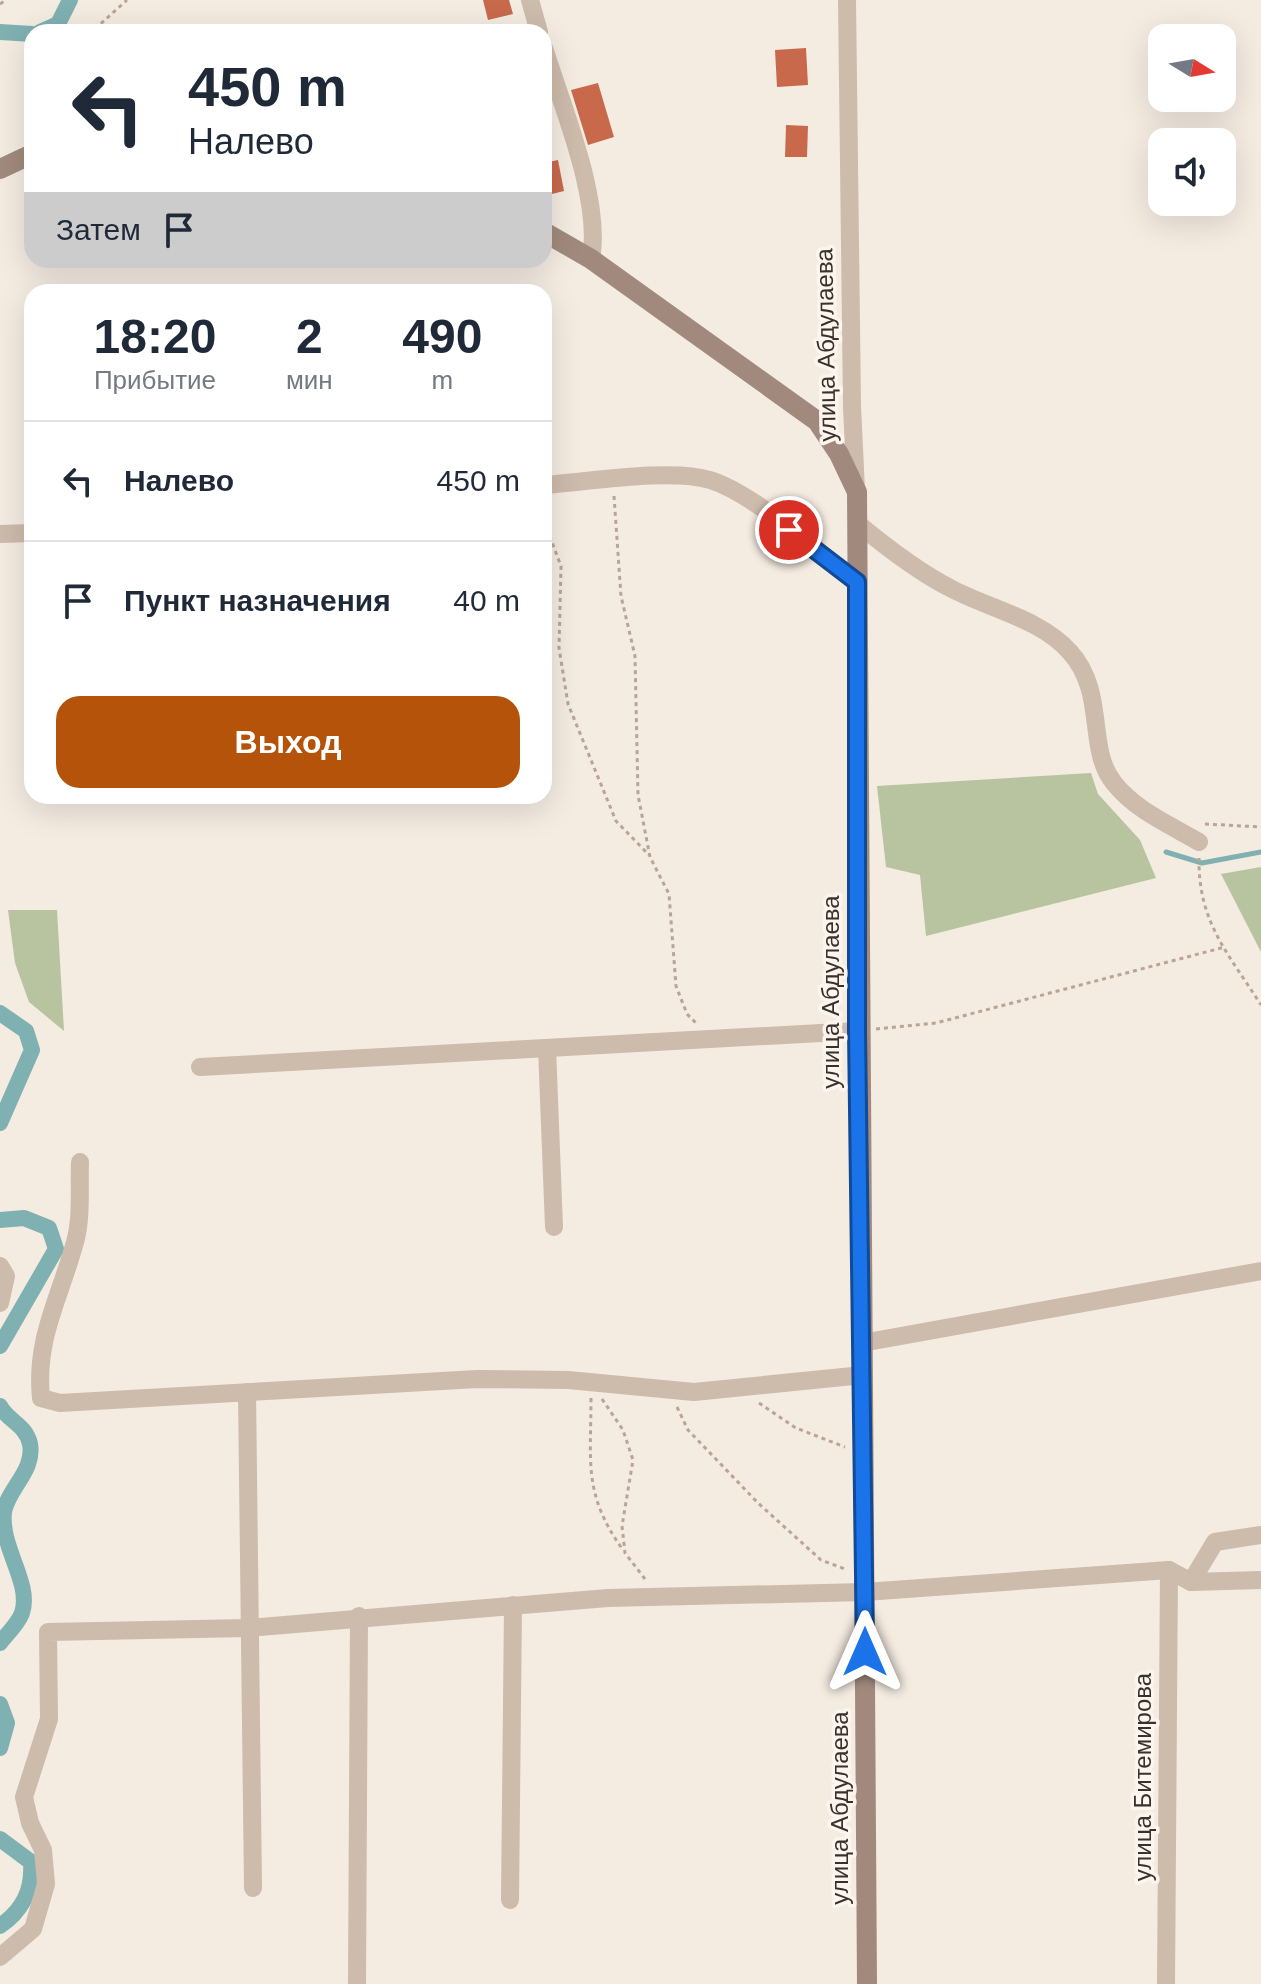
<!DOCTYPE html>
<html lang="ru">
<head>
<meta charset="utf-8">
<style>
  :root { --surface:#fff; --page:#f6f6f7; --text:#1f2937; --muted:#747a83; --line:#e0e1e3; --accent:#b45309 }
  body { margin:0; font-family:Arial,sans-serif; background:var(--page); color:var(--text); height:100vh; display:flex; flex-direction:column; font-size:30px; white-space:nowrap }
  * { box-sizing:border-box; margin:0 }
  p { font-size:26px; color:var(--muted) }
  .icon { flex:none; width:44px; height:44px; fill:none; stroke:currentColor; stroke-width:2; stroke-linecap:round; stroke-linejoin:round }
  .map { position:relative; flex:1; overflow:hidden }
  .panel { position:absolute; left:24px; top:284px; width:528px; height:520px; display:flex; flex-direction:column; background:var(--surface); border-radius:24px; box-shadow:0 8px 32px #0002 }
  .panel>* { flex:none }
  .banner { position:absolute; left:24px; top:24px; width:528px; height:244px; border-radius:24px; box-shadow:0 8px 32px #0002; background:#fff; color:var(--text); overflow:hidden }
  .needle { width:52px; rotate:101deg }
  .buttons { position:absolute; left:1148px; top:24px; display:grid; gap:16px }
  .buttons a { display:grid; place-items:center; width:88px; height:88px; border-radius:16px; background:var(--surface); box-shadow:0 8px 32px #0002; font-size:40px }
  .pin { position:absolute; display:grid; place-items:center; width:68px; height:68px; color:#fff; margin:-34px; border:4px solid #fff; border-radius:50%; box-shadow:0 2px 8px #0007 }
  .me { position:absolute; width:88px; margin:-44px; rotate:0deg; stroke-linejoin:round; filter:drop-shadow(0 0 6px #0008) }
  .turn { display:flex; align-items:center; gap:28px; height:168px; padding:0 32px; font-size:36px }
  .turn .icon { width:104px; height:104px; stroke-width:2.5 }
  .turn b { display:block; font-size:56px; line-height:68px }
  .then { display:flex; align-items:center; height:76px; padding:0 32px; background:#0003; gap:16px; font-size:30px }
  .eta { display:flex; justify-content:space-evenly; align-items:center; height:136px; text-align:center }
  .eta b { font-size:48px; font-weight:700; line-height:56px }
  .cta { display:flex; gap:16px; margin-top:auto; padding:16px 32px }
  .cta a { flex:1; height:92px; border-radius:24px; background:var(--accent); color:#fff; font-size:32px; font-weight:700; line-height:92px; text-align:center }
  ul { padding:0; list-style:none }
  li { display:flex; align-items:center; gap:24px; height:120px; padding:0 32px; border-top:2px solid var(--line) }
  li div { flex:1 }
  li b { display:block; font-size:30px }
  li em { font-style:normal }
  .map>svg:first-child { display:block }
  .green { fill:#b8c4a0 }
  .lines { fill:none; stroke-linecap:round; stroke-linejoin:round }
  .stream { stroke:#7fb0b2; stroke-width:5 }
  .canal { stroke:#7fb0b2; stroke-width:16 }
  .building { fill:#c8694b }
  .path { stroke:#b9a596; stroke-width:3; stroke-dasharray:4 4; stroke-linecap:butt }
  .street { stroke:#cdbbac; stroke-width:18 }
  .secondary { stroke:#a18a7d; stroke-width:20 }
  .route-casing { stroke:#114b97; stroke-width:20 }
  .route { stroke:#1a73e8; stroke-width:14 }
  .labels { text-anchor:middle; stroke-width:7; stroke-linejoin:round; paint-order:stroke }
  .street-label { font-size:24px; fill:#3b302b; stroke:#fbf5ee }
</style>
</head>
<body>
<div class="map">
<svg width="1261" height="1984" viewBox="0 0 1261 1984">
  <rect width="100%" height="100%" fill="#f4ebe1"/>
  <g class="green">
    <polygon points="1091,773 1098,794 1140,840 1156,878 926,936 920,875 886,867 877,786"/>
    <polygon points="1261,867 1261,952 1221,874"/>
    <polygon points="8,910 57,910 64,1031 29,1002 15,963"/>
  </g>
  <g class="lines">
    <polyline class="stream" points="1166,852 1202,863 1261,852"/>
    <g class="canal">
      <polyline points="0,32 32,34"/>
      <polyline points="40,32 58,24 70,0"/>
      <polyline points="0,1013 26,1031 32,1050 0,1123"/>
      <polyline points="0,1220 24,1218 49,1228 56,1249 0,1346"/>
      <path d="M0,1406C8,1421 26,1425 30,1444C35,1471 8,1488 4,1512C0,1548 32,1583 22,1613C18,1624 7,1634 0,1643"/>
      <polyline points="0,1704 7,1723 0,1748"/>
      <path d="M0,1839L31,1862C33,1890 23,1910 0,1926"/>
    </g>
  </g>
  <g class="building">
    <polygon points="483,0 509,0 513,14 488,20"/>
    <polygon points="806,48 808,85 777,87 775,50"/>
    <polygon points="598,83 614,137 588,145 571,90"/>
    <polygon points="786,125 808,126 807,157 785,157"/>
    <polygon points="558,160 564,191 544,196 544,163"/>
  </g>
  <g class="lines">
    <g class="path">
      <polyline points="0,4 6,0"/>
      <polyline points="95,29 127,0"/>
      <polyline points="614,496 621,596 635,656 638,795 650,857 669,894 676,986 687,1014 696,1023"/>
      <polyline points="544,521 561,566 559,648 568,704 616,821 649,855"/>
      <polyline points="1205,824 1261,827"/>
      <path d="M1199,858C1198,922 1228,953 1261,1005"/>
      <polyline points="876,1029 936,1023 1225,947"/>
      <path d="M591,1398C591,1463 583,1494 623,1550"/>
      <polyline points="602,1399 623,1430 633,1460 622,1526 625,1553 645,1579"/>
      <polyline points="759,1403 796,1428 845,1447"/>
      <polyline points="677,1407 688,1430 758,1503 821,1560 845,1569"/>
    </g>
    <g class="street">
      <polyline points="530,0 539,32"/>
      <polyline points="847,0 852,407 856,490"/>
      <path d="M544,48C562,106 602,200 591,259"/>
      <path d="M544,485C587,482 671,468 710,480C755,494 817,552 857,582"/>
      <path d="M857,523C886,547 918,572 952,589C990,609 1041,619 1070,652C1107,693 1086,749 1114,783C1135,810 1170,825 1199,842"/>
      <polyline points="0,534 32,533"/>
      <polyline points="547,1048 554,1227"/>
      <polyline points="200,1067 857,1031"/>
      <path d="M80,1162C79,1187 82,1218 75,1242C60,1298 35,1338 41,1398L60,1403L477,1379L568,1380L694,1392L863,1375"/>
      <polyline points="0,1266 6,1276 0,1303"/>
      <polyline points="862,1343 1261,1271"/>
      <polyline points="247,1392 253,1888"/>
      <polyline points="1191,1582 1215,1542 1261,1535"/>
      <polyline points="510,1900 513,1605"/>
      <polyline points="0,1957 33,1929 46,1884 43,1850 30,1823 24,1797 49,1719 48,1632 247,1628 608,1598 865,1592 1169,1570 1191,1582 1261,1580"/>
      <polyline points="357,1984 359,1616"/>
      <polyline points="1166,1984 1169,1570"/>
    </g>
    <g class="secondary">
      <polyline points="0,169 32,154"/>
      <path d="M544,232L591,259L817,421L839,454L857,492C857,990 864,1487 867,1984"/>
    </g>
  </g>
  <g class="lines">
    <defs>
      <polyline id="route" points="789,530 857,582 857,1031 865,1652"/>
    </defs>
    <use href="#route" class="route-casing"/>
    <use href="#route" class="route"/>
  </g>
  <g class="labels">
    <g class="street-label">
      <text transform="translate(826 345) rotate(-91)" y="8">улица Абдулаева</text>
      <text transform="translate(831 992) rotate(-90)" y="8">улица Абдулаева</text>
      <text transform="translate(1143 1777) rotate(-90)" y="8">улица Битемирова</text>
      <text transform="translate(840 1808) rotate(-90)" y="8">улица Абдулаева</text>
    </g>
  </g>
</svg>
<div class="buttons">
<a><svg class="needle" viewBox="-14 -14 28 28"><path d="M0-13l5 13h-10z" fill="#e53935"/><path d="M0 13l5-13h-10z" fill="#747a83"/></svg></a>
<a><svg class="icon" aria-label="sound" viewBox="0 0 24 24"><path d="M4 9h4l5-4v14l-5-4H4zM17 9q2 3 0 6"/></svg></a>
</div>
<div class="pin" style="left:789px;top:530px;background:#d93025"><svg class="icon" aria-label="arrive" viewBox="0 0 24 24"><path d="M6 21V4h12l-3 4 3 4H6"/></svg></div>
<svg class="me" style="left:865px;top:1652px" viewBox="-20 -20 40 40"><path d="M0-17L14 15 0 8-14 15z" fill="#1a73e8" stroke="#fff" stroke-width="4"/></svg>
<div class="banner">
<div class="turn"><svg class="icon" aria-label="left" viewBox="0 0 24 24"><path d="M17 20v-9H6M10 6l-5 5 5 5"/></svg><div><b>450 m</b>Налево</div></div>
<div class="then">Затем<svg class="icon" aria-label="arrive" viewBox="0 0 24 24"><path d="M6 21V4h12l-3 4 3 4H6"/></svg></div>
</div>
<section class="panel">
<div class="eta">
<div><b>18:20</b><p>Прибытие</p></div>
<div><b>2</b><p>мин</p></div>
<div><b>490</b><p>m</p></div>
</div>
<ul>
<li><svg class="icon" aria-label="left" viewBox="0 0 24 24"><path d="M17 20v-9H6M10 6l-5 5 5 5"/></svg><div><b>Налево</b></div><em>450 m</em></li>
<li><svg class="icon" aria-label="arrive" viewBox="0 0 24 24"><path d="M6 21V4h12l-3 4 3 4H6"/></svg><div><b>Пункт назначения</b></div><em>40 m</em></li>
</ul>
<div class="cta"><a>Выход</a></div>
</section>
</div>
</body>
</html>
